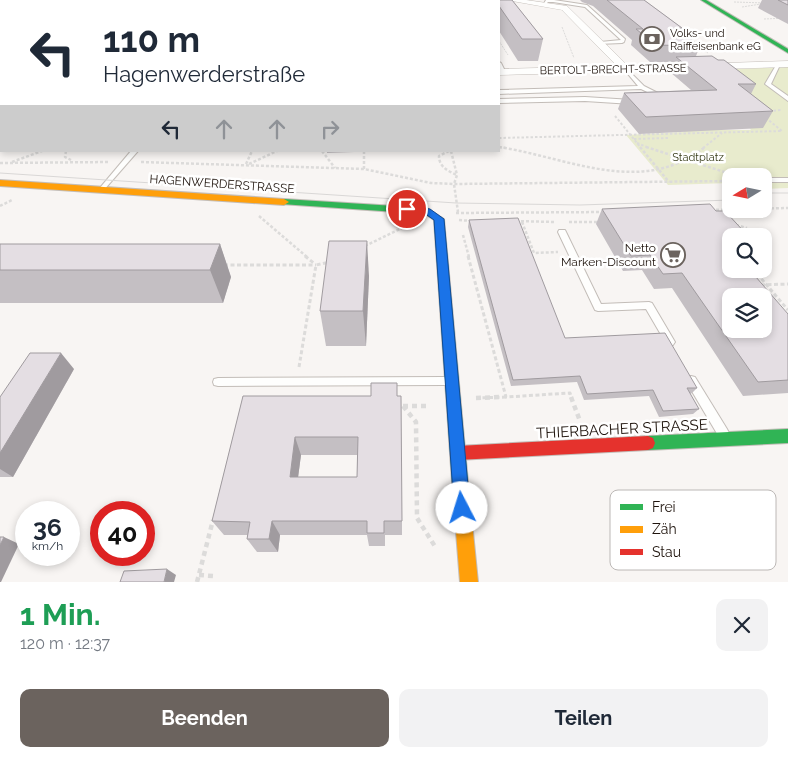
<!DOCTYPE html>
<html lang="de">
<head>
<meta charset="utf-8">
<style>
  :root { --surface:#fff; --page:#f2f2f3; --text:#1f2937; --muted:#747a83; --accent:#6b635e }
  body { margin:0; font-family:Raleway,sans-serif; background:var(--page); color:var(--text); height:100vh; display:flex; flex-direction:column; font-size:19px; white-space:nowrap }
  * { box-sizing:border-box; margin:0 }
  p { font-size:16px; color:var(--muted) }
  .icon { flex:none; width:28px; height:28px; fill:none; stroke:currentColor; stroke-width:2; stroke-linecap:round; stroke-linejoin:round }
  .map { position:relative; height:582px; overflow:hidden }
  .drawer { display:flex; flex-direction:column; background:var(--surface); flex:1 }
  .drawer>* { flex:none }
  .banner { position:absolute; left:0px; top:0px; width:500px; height:152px; box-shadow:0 2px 8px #0003; background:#fff; color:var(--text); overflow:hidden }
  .needle { width:32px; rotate:260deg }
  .buttons { position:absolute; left:722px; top:168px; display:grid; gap:10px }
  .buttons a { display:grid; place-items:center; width:50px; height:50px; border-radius:10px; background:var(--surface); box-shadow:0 2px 8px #0003; font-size:25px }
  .speed { position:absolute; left:15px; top:501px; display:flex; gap:10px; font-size:25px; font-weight:700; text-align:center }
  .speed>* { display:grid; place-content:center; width:65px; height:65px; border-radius:50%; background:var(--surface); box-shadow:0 2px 8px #0003; line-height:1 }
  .speed small { font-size:12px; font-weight:400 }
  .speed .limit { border:8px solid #d22; background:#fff; color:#111 }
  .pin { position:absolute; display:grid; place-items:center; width:42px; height:42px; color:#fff; margin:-21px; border:2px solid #fff; border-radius:50%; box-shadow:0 1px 5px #0007 }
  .me { position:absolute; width:55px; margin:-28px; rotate:355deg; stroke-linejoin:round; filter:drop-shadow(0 0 4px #0008) }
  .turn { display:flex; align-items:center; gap:18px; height:105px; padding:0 20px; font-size:22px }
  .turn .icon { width:65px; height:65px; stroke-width:2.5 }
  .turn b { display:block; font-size:35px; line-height:42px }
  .lanes { display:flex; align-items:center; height:48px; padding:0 20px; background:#0003; justify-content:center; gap:25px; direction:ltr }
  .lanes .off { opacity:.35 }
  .round { display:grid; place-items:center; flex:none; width:52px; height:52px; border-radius:10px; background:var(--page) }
  .overview { display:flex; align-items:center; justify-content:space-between; height:85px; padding:0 20px }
  h1 { font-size:30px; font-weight:700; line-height:38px; color:#1e9e55 }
  .cta { display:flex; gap:10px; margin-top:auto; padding:10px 20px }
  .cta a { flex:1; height:58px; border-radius:10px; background:var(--accent); color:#fff; font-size:20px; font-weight:700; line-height:58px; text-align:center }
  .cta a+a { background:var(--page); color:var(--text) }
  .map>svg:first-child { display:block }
  .green { fill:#e8ebcd }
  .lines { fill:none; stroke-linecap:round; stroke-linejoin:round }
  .lane-casing { stroke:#c3bdb8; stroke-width:2 }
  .street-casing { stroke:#c3bdb8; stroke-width:1 }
  .fast-casing { stroke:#c3bdb8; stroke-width:2 }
  .slow-casing { stroke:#c3bdb8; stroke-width:2 }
  .jam-casing { stroke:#c3bdb8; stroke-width:2 }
  .path-far4 { stroke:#dcdbda; stroke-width:1; stroke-dasharray:2 1; stroke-linecap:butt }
  .path-far3 { stroke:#dcdbda; stroke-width:2; stroke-dasharray:2.5 2; stroke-linecap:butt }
  .path-far2 { stroke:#dcdbda; stroke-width:2.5; stroke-dasharray:3 2; stroke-linecap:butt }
  .path-far1 { stroke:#dcdbda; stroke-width:3; stroke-dasharray:4 2.5; stroke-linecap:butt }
  .path { stroke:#dcdbda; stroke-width:4.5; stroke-dasharray:5 4; stroke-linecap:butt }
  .lane { fill:#fefefd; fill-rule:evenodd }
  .street { fill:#fefefd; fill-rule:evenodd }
  .fast { fill:#30b455; fill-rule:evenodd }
  .slow { fill:#ff9f0a; fill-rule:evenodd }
  .jam { fill:#e5322d; fill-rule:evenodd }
  .tram { stroke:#d9d7d6; stroke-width:1 }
  .wall { fill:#c4bfc3; fill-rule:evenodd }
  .shaded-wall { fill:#a09b9f }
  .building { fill:#e4dee3; stroke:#a09b9f; fill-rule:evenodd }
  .route { fill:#1a73e8; stroke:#114b97 }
  .labels { text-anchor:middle; stroke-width:5; stroke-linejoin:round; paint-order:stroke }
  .far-poi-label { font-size:11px; fill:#1f140d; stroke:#fff; text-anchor:start }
  .far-street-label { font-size:11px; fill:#1f140d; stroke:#fff }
  .far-park-label { font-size:11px; fill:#363b17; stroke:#fff }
  .street-label { font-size:12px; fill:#1f140d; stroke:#fff }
  .poi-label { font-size:12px; fill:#1f140d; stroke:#fff; text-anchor:end }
  .near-street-label { font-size:15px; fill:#1f140d; stroke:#fff }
  .key { fill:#fff; stroke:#bcb8b6; stroke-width:1 }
  .key-label { font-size:14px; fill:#1f140d }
</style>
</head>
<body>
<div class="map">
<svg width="788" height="582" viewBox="0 0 788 582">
  <rect width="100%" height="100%" fill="#f8f5f3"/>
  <polygon class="green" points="788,67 788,188 764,189 764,176 731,176 731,183 668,185 626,135 684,132 683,130 751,130 710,70"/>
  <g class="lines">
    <defs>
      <g id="lane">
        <polygon points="546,0 554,0 587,5 625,39 624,42 622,43 598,44 600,42 621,40 585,7 553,2 548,2 545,5 543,5"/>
        <rect x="0" y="62" width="1" height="2"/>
        <polygon points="499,62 501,63 506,73 502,72 499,67"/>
        <polygon points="773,63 777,63 779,67 771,84 788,96 788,101 765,84 775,67"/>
        <polygon points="625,67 644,86 664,96 664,98 660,98 641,89 499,94 499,90 638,86 623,68"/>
        <polygon points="585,97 632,100 635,102 632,104 585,101 499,103 499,99"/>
        <polygon points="131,151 138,151 103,191 99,191 99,189"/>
        <rect x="764" y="178" width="24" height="4"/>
        <polygon points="559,230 565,230 566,232 601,304 649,302 652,303 675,342 673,345 670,346 667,345 646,309 598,311 595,310 558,232"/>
        <polygon points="691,376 695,377 727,429 729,433 727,437 723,438 719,437 687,383 686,380 687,377"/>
        <polygon points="445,377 449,378 450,381 449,384 445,385 218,386 214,385 213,382 214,379 218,378"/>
      </g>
      <g id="street">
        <rect x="322" y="0" width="8" height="1"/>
        <polygon points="507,0 526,0 567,6 628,66 788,61 788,67 499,75 499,69 617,66 562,10"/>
      </g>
      <g id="fast">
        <polygon points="701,0 706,0 788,49 788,53"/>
        <polygon points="284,199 427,208 444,219 468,482 465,487 460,490 455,487 452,482 434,220 425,214 281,204 281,200"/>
        <polygon points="788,429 788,443 648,450 643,448 641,443 643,438 648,436"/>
      </g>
      <g id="slow">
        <polygon points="0,180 284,199 289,202 284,205 0,186"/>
        <polygon points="460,474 465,477 468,482 478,582 460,582 452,482 455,477"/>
      </g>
      <polygon id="jam" points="648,436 653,438 655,443 653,448 648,450 457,460 452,458 450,453 452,448 457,446"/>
    </defs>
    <use href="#lane" class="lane-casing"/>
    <use href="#street" class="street-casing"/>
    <use href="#fast" class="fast-casing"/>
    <use href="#slow" class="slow-casing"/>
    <use href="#jam" class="jam-casing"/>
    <g class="path-far4">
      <polyline points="20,1 22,0"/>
      <polyline points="81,1 84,0"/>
      <polyline points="136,1 139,0"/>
      <polyline points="191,1 193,0"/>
      <polyline points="232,1 234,0"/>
      <polyline points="734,2 765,3"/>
      <polyline points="742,7 761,4"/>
      <polyline points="764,19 788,18"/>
      <polyline points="562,27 574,58"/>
      <polyline points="679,32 704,31"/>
      <polyline points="499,41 508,55"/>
      <polyline points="697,46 708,53"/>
    </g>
    <g class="path-far3">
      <polyline points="769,111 782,110"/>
      <polyline points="615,116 641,148"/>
      <polyline points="499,138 782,131 766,118"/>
      <polyline points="634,139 669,138"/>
      <polyline points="637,143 649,148"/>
      <polyline points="499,147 507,148"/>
      <polyline points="703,148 722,133"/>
    </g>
    <g class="path-far2">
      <path d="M499,147C570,158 641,197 705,147"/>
      <polyline points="640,147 669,182"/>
      <polyline points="646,147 737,176"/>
      <polyline points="66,151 65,157 71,160"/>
      <polyline points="322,151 335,168"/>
      <polyline points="364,151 364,169"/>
      <path d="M449,151L439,156C439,167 448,171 457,175"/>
      <polyline points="451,151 457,175 454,184 458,212"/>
      <polyline points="12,162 42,151"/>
      <polyline points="141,162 364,169 431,183 454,184 731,181"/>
      <polyline points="0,163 110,162"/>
      <polyline points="246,164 252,151"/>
      <polyline points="249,164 277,151"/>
      <polyline points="0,206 12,200"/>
      <polyline points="711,210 788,208"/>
      <polyline points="456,213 605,212"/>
      <polyline points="259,216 307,257"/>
      <polyline points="459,220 472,221"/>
      <polyline points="516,221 555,222"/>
      <polyline points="522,222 534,253 558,252"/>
      <polyline points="569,222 600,222"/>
      <polyline points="736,225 747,228"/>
      <polyline points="463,235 469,257"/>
      <polyline points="365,246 404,227"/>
    </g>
    <g class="path-far1">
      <polyline points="305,256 315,264"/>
      <polyline points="468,256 506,397 570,393 572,398"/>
      <polyline points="224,265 316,265"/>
      <polyline points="753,269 788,310"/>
      <polyline points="761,285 788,284"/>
      <polyline points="299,367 316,265 330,262"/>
      <polyline points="476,398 506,397"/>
    </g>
    <g class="path">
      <polyline points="571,397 580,421"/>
      <polyline points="476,398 501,397"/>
      <polyline points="403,406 416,422 417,518 436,548"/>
      <polyline points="403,406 427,406"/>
      <polyline points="199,575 213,576"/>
      <polyline points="197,582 213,520"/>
    </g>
    <use href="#lane" class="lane"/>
    <use href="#street" class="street"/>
    <use href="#fast" class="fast"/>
    <use href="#slow" class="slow"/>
    <use href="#jam" class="jam"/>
    <g class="tram">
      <polyline points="0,173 456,203 580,205 731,200"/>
      <polyline points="764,193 788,193"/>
    </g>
  </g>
  <g class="wall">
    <rect x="352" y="0" width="50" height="1"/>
    <polygon points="487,0 512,0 543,39 538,61 518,61 499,31 499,1 487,1"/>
    <polygon points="580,0 644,0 682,28 681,31 700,46 696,56 718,60 756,84 751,94 773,111 763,128 639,134 618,109 624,93 691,90 670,72 674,62 650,62 631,45 632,40 593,6 582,2"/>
    <polygon points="762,0 788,0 788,24 758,8"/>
    <polygon points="327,151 354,151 354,152 327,153"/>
    <polygon points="602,209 731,236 731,269 788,314 788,393 743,396 672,288 654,289 642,270 623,271 596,224"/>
    <polygon points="469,220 565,338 697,388 692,393 690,394 699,409 693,414 659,417 649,396 584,400 577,382 511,386 468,227"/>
    <polygon points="0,244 220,244 231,277 223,303 0,303"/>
    <polygon points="369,276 366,346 326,346 320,311"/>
    <polygon points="74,369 13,477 0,477 0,397"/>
    <path d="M243,396H397L402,521V535H385V546H369L367,535H280L278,552H257L247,539V535H224L212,521ZM301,455H357V477H298Z"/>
  </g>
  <g class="shaded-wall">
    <polygon points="367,241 369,276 366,346 363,311"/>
    <polygon points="220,244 231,277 223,303 210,270"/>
    <polygon points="61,353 74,369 13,477 0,469 0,453"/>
    <polygon points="295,437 301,455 296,493 290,477"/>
    <polygon points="272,521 280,535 278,552 269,539"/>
    <polygon points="4,537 19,544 1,582 0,582 0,545"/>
    <polygon points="167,569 176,575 174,582 164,582"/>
  </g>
  <g class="building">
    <rect x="352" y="0" width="16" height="1"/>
    <polygon points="495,0 512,0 543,39 522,39 499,6 499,1 495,1"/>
    <polygon points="607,0 644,0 682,28 676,28 700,46 656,45 636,29 643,29"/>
    <polygon points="778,0 788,0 788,5"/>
    <polygon points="712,56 718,60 724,60 756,84 738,84 773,111 646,117 624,93 717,90 676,57"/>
    <path d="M710,204L716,211H725L748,236H731V269H749L788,314V380L758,382L682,273L663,274L650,255L631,256L602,209ZM731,296H764V329H731Z"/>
    <polygon points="518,218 565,338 665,333 697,388 687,388 699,409 663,411 653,390 587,394 580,376 513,380 469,220"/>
    <polygon points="329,241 367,241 363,311 320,311"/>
    <polygon points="0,244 220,244 210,270 0,270"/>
    <polygon points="30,353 61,353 0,453 0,397"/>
    <path d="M371,383H397V396H401L402,521H384V533H367V521H272L269,539H247L250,522L212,521L243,396H371ZM295,437H358L357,477H290Z"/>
    <polygon points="0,537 4,537 0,545"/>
    <polygon points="167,569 164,582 120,582 124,571"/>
  </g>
  <polygon class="route" points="407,206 430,209 444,219 470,508 468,514 462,517 456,514 454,508 434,220 424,213 404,211 404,207"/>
  <defs>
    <symbol id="bank-ring" viewBox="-11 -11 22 22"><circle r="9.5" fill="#fff" stroke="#6b635e" stroke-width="1.5"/><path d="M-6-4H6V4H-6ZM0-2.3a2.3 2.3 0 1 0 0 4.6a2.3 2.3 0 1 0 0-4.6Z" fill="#6b635e"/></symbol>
    <symbol id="supermarket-ring" viewBox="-11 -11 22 22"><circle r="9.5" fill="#fff" stroke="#6b635e" stroke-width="1.5"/><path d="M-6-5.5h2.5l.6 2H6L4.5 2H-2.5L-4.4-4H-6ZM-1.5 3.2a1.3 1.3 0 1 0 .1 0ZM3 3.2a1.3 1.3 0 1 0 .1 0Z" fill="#6b635e"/></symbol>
  </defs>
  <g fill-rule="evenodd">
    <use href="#bank-ring" x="638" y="25" width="28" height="28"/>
    <use href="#supermarket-ring" x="659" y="241" width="28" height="28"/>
  </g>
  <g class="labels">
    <g class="far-poi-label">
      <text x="670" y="37">Volks- und<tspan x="670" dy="13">Raiffeisenbank eG</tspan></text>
    </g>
    <g class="far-street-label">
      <text transform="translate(613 69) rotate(-1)" y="4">BERTOLT-BRECHT-STRASSE</text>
    </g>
    <g class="far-park-label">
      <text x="698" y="161">Stadtplatz</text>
    </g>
    <g class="street-label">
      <text transform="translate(222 184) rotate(4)" y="4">HAGENWERDERSTRASSE</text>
    </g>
    <g class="poi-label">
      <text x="656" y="252">Netto<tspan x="656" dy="14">Marken-Discount</tspan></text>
    </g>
    <g class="near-street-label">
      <text transform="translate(622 429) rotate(-3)" y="5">THIERBACHER STRASSE</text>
    </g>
  </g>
  <rect x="610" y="490" width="166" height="80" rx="8" class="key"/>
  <rect x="620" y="504" width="23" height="6" fill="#30b455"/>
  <rect x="620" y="526" width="23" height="7" fill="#ff9f0a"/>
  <rect x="620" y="549" width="23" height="6" fill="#e5322d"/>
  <g class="key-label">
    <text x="652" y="512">Frei</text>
    <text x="652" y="534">Zäh</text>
    <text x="652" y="557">Stau</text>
  </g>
</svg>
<div class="buttons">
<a><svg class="needle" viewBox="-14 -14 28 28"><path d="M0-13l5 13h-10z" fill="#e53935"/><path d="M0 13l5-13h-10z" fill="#747a83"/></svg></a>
<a><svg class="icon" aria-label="search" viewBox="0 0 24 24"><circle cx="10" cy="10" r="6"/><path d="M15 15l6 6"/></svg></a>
<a><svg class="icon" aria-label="layers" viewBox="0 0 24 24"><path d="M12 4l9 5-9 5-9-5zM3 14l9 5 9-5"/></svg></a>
</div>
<div class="speed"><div>36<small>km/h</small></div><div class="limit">40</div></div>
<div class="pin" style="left:407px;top:209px;background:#d93025"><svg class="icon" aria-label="arrive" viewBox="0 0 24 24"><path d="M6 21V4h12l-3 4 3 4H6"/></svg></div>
<svg class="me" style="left:462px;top:508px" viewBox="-20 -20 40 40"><circle r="19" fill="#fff"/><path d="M0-13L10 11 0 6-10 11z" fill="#1a73e8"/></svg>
<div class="banner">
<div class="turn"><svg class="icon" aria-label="left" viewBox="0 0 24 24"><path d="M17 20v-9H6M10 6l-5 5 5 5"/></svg><div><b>110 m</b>Hagenwerderstraße</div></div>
<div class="lanes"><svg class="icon" aria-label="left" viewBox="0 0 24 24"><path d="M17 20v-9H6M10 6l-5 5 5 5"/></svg><svg class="icon off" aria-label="ahead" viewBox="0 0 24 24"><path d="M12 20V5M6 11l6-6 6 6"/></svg><svg class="icon off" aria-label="ahead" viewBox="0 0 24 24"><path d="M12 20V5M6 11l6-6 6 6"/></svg><svg class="icon off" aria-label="right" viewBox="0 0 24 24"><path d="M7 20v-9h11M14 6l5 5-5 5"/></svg></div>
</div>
</div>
<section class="drawer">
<div class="overview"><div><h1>1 Min.</h1><p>120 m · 12:37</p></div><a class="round"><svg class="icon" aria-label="close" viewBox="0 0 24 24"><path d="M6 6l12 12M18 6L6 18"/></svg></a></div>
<div class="cta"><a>Beenden</a><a>Teilen</a></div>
</section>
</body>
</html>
